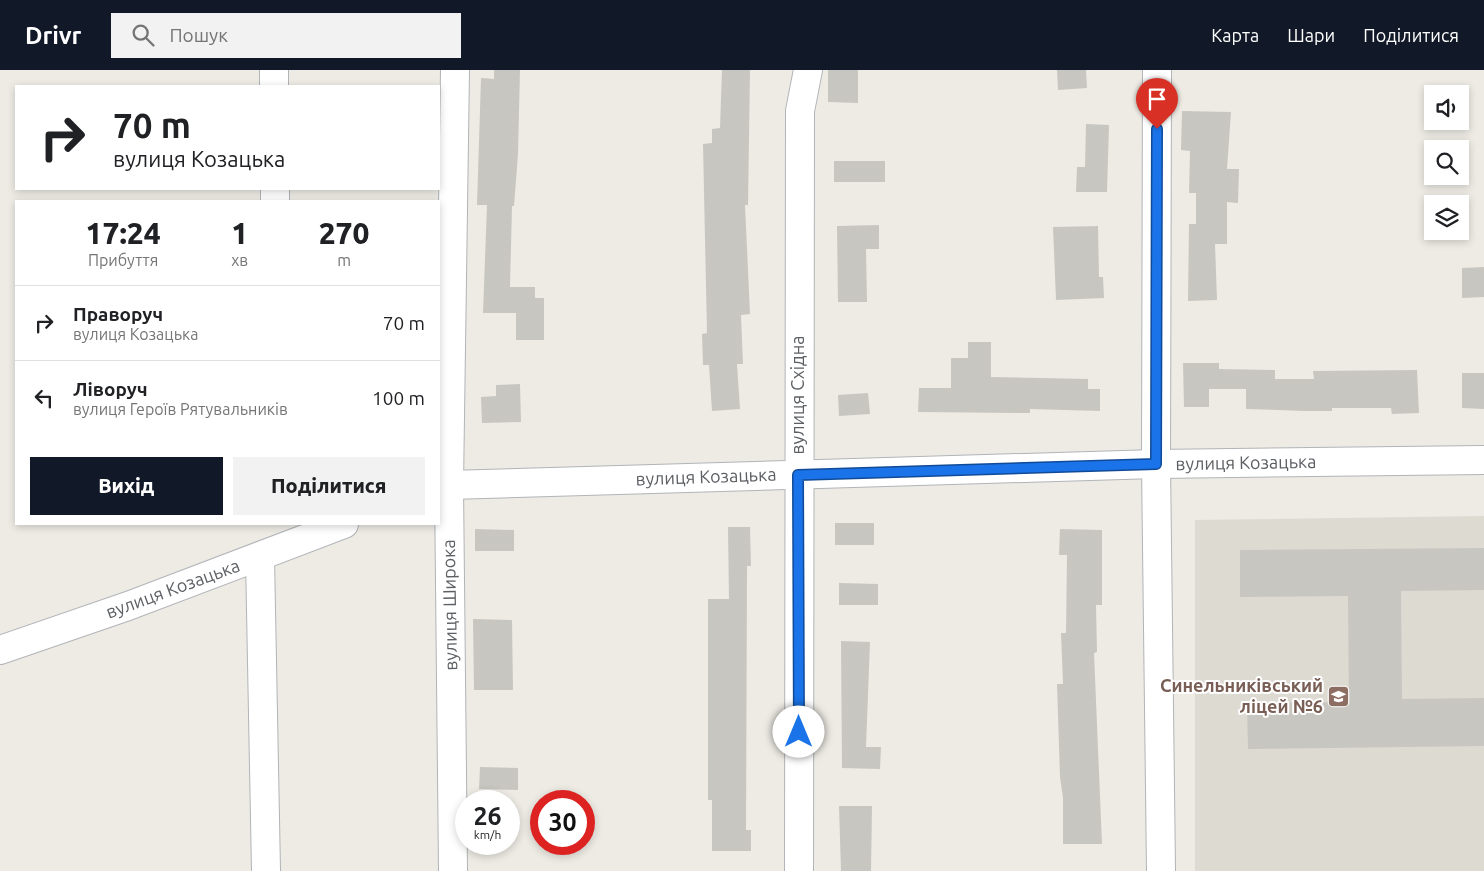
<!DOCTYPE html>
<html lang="uk">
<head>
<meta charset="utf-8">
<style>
  :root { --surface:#fff; --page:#f2f2f2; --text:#202124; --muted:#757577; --line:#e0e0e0; --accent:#111827 }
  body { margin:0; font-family:Ubuntu,sans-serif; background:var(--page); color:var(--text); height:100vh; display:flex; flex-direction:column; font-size:19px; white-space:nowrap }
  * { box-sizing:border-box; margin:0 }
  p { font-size:16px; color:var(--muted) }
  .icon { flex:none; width:28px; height:28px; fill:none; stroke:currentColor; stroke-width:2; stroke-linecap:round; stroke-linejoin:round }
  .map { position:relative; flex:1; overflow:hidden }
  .drawer { position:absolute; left:15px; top:130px; width:425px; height:325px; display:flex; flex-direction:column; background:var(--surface); border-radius:0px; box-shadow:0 2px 8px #0003 }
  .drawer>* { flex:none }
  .top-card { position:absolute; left:15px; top:15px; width:425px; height:105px; border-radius:0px; box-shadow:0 2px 8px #0003; background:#fff; color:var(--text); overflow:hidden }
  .controls { position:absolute; left:1424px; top:15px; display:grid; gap:10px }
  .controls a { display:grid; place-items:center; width:45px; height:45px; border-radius:0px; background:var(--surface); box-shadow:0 2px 8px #0003; font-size:25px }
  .speed { position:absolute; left:455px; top:720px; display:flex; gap:10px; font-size:25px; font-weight:700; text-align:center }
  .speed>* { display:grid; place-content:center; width:65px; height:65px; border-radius:50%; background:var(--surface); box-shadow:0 2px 8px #0003; line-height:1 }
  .speed small { font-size:12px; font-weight:400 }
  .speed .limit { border:8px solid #d22; background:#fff; color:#111 }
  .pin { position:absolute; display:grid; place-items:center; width:42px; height:42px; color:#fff; margin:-51px -21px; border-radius:50% 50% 50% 0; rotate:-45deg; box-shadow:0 0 5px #0007 }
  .pin .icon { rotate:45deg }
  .me { position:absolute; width:55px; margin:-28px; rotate:0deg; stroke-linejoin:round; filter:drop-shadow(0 0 4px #0008) }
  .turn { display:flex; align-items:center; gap:18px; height:105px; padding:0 15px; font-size:22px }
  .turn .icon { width:65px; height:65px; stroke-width:2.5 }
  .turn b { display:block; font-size:35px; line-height:42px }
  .eta { display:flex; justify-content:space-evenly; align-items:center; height:85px; text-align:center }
  .eta b { font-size:30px; font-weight:800; line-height:35px }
  .cta { display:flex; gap:10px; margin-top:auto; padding:10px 15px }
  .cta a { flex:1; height:58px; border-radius:0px; background:var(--accent); color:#fff; font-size:20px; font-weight:800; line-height:58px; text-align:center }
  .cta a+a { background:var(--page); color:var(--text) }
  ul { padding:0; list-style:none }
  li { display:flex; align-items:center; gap:15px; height:75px; padding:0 15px; border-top:1px solid var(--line) }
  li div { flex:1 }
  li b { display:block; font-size:19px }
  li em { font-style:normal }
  header { display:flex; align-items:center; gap:30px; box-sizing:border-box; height:70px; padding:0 25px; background:var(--accent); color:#fff }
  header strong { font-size:24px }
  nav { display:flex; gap:28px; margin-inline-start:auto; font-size:18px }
  .search { width:350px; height:45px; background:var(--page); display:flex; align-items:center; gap:12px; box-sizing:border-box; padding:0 18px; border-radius:0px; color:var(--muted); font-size:19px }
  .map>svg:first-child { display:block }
  .education { fill:#dddad2 }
  .building { fill:#c8c6c0 }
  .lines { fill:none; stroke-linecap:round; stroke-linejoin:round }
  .minor-casing { stroke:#b1b4b8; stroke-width:30 }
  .minor { stroke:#fff; stroke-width:28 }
  .route-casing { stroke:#114b97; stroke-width:12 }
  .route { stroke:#1a73e8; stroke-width:9 }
  .labels { text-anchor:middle; stroke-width:4; stroke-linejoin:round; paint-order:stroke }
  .street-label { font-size:18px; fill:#5c5f63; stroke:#fff }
  .education-label { font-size:18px; font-weight:bold; fill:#785e54; stroke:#fff; text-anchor:end }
</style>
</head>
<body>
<header>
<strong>Drivr</strong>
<div class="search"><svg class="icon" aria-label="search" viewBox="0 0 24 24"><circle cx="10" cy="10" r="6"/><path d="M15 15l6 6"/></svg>Пошук</div>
<nav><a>Карта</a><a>Шари</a><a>Поділитися</a></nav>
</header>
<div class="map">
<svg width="1484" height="801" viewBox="0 0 1484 801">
  <rect width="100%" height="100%" fill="#edebe4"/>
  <polygon class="education" points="1484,446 1484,801 1195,801 1195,450"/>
  <g class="building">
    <polygon points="494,0 520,0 518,84 514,136 512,136 510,217 535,217 535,228 544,228 544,270 516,270 516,243 483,243 487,135 477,135 481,8 494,9"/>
    <polygon points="722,0 750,0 748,135 745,135 750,244 741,245 743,294 737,294 740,339 712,341 709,295 703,295 702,264 707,263 703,74 712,73 712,59 720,58"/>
    <polygon points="828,0 858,0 858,33 828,32"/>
    <polygon points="1057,0 1086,0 1087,18 1058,20"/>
    <polygon points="1182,41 1231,42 1227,99 1239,99 1238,133 1227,132 1227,174 1215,174 1217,230 1188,231 1189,154 1196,154 1196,123 1189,123 1190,81 1181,80"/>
    <polygon points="1086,54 1109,55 1107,122 1076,122 1077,97 1085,97"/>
    <rect x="834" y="91" width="51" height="21"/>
    <polygon points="879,155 879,179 866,179 867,232 838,232 837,156"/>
    <polygon points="1098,156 1099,207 1103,207 1104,228 1056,230 1053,157"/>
    <polygon points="1484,197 1484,227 1462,228 1462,198"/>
    <polygon points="968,272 991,272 991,307 1088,309 1088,319 1100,319 1100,341 1030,339 1030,343 918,342 919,318 951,318 951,288 968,288"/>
    <polygon points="1183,293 1219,293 1219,299 1275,300 1275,309 1314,309 1313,301 1417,300 1419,343 1392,344 1391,338 1332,338 1332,341 1306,341 1246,339 1246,319 1209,319 1209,337 1184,337"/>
    <polygon points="1462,303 1484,303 1484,339 1462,338"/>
    <polygon points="520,314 521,352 482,353 481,327 496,326 496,315"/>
    <polygon points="868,323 870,344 839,346 838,325"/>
    <rect x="835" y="453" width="39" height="22"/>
    <polygon points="728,457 750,457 751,496 747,496 746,760 751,760 751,781 712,781 712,730 708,730 708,529 729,529"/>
    <polygon points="475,459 514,460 514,481 475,481"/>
    <polygon points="1060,459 1102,460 1102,535 1096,535 1097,582 1094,583 1102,774 1063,774 1063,728 1060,707 1057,614 1063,614 1061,563 1066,563 1067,485 1059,485"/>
    <polygon points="1484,478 1484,520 1401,521 1402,629 1484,628 1484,676 1248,679 1247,633 1349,632 1348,526 1240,527 1240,480"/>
    <polygon points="839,513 878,514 878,535 839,535"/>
    <polygon points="473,549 512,550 513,620 474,620"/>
    <polygon points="841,571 870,572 866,677 881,677 880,699 842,698"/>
    <polygon points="480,697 518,698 518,720 479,719"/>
    <polygon points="839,736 872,736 871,801 841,801"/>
  </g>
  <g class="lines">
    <defs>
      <g id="minor">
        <polyline points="274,0 274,16"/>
        <polyline points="1157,0 1156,394 1161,801"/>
        <polyline points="275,119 275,131"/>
        <polyline points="439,419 449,415 1156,394 1484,390"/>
        <polyline points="260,487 266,801"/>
        <polyline points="0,580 128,536 344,454"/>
        <polyline points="453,801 449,415 455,0"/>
        <polyline points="799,801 800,41 808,0"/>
      </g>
    </defs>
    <use href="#minor" class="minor-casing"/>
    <use href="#minor" class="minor"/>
  </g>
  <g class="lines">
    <defs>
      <polyline id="route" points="799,662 798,405 1156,394 1157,59"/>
    </defs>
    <use href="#route" class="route-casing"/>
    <use href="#route" class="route"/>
  </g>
  <defs>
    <symbol id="school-square" viewBox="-11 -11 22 22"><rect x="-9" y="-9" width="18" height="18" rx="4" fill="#8d6e63" stroke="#fff"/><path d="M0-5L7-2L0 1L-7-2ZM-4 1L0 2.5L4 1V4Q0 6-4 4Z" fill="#fff"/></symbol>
  </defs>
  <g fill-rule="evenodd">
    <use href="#school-square" x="1326" y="614" width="25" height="25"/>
  </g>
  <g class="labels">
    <g class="street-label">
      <text transform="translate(798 325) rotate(-90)" y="6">вулиця Східна</text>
      <text transform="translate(1246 393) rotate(-1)" y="6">вулиця Козацька</text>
      <text transform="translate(706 407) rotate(-2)" y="6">вулиця Козацька</text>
      <text transform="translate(173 519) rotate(-20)" y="6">вулиця Козацька</text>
      <text transform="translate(450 535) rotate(-91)" y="6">вулиця Широка</text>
    </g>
    <g class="education-label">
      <text x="1323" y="622">Синельниківський<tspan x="1323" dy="21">ліцей №6</tspan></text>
    </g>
  </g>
</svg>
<div class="controls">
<a><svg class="icon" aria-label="sound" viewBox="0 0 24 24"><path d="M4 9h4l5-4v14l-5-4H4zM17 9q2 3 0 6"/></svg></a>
<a><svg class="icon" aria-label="search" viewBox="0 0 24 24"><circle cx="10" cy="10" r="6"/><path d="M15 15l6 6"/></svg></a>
<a><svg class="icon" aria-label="layers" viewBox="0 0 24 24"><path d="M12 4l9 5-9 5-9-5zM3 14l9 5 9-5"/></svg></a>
</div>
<div class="speed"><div>26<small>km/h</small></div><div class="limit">30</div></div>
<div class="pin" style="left:1157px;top:59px;background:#d93025"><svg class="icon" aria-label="arrive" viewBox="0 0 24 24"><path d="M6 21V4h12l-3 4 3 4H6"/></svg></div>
<svg class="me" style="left:799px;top:662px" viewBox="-20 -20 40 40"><circle r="19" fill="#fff"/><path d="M0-13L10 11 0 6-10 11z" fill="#1a73e8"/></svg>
<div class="top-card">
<div class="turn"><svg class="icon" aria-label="right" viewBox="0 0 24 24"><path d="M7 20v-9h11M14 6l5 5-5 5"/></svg><div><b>70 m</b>вулиця Козацька</div></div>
</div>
<section class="drawer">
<div class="eta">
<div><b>17:24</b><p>Прибуття</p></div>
<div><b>1</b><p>хв</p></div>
<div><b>270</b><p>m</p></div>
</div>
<ul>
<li><svg class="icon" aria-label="right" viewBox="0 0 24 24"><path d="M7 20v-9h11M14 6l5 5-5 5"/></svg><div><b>Праворуч</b><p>вулиця Козацька</p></div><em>70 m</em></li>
<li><svg class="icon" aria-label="left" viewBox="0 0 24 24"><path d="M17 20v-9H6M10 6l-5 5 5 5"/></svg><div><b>Ліворуч</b><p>вулиця Героїв Рятувальників</p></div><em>100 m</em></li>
</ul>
<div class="cta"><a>Вихід</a><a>Поділитися</a></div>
</section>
</div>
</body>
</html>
